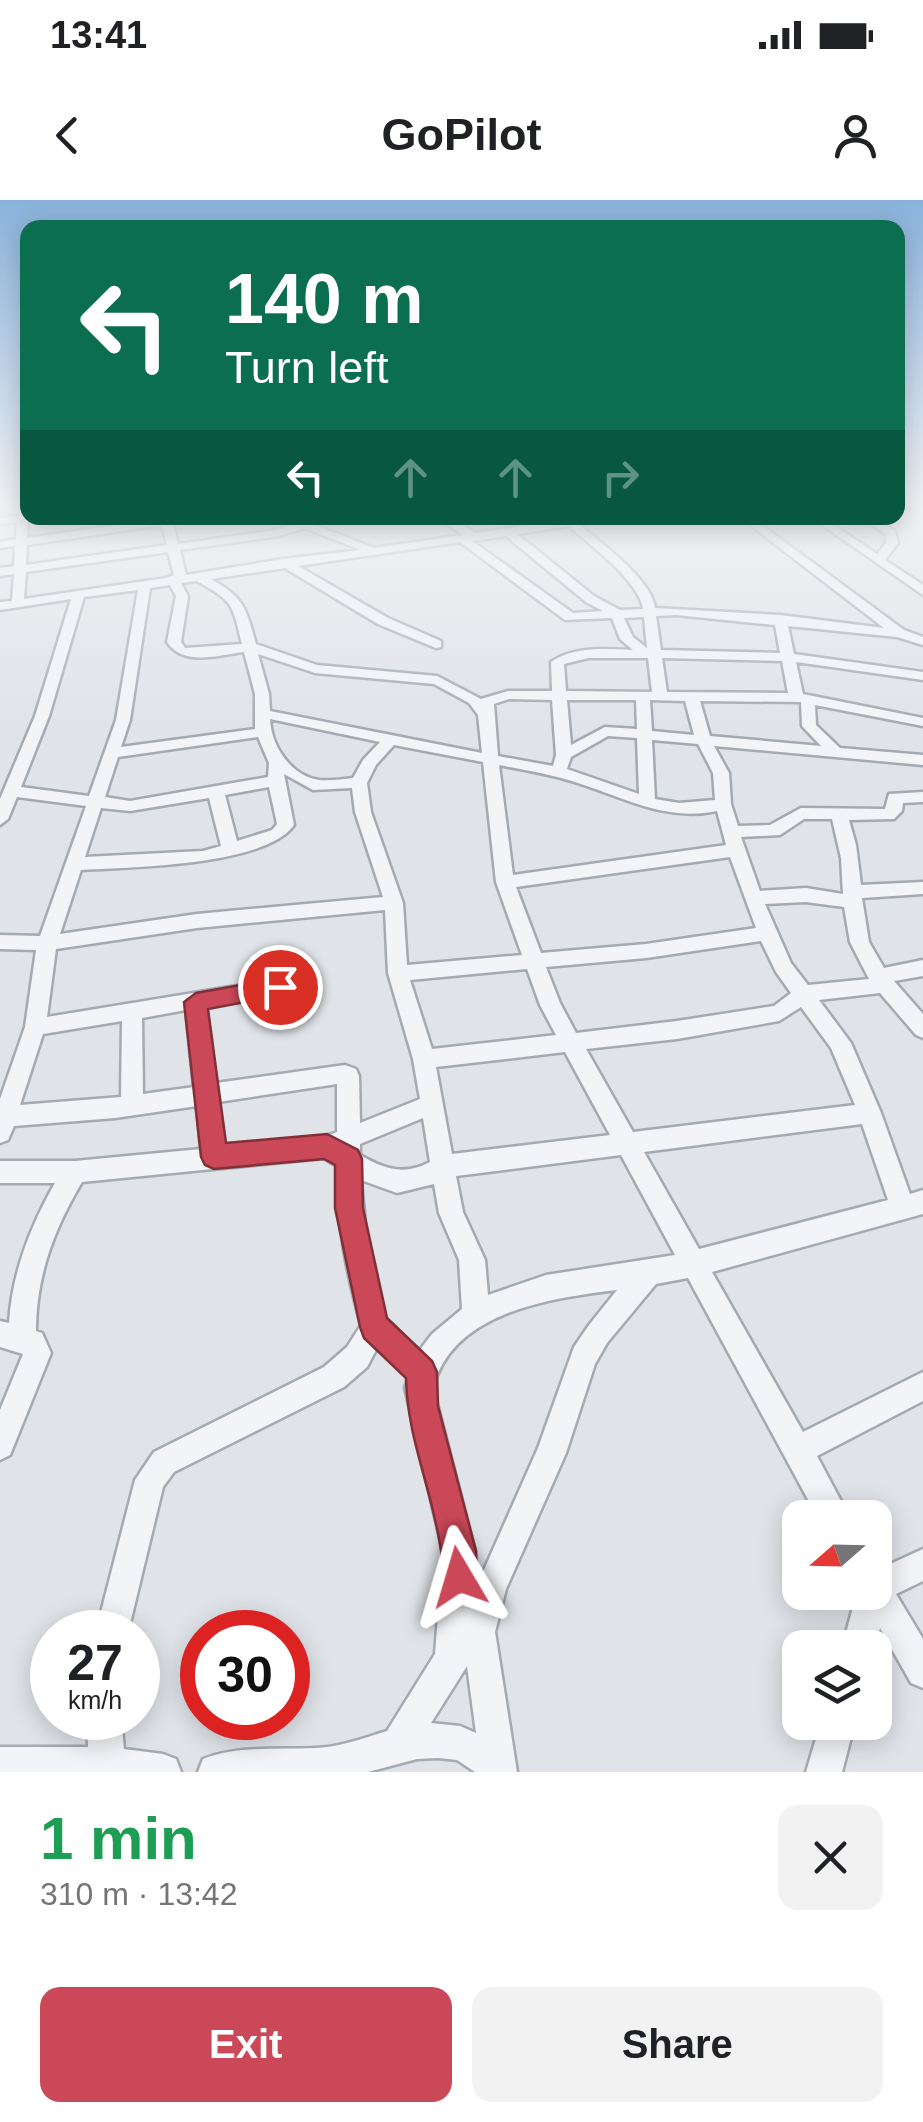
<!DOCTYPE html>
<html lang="en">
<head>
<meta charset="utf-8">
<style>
  :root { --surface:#fff; --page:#f2f2f2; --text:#202124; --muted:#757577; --accent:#ca4857 }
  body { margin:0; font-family:Arial,sans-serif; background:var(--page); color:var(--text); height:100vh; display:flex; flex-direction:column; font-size:38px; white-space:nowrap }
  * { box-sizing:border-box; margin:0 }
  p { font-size:32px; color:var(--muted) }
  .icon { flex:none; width:55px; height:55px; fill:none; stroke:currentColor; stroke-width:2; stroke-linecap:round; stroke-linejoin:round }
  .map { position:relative; height:1572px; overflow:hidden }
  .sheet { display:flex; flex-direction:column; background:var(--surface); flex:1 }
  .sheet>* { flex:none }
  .top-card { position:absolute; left:20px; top:20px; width:885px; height:305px; border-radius:20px; box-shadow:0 5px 25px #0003; background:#0b6e4f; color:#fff; overflow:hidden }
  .needle { width:65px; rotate:250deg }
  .buttons { position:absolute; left:782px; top:1300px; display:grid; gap:20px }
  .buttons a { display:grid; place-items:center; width:110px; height:110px; border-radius:20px; background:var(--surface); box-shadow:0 5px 25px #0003; font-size:50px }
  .speed { position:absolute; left:30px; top:1410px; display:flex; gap:20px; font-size:50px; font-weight:700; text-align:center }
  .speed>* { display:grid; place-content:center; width:130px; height:130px; border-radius:50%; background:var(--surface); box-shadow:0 5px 25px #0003; line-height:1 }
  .speed small { font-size:25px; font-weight:400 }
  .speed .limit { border:15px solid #d22; background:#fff; color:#111 }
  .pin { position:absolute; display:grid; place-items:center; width:85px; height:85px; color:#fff; margin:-42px; border:5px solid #fff; border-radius:50%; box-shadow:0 2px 10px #0007 }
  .me { position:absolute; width:110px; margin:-55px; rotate:353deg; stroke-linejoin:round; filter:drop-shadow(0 0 8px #0008) }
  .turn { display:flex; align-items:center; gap:35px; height:210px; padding:0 40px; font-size:45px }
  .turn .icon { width:130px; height:130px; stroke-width:2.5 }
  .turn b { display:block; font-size:70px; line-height:85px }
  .lanes { display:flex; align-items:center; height:95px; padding:0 40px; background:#0003; justify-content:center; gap:50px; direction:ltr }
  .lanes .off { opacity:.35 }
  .round { display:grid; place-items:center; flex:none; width:105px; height:105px; border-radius:20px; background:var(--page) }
  .summary { display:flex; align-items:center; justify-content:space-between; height:170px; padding:0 40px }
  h1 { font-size:60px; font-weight:700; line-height:75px; color:#1e9e55 }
  .cta { display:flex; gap:20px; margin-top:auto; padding:20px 40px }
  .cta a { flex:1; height:115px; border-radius:20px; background:var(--accent); color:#fff; font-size:40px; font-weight:700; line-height:115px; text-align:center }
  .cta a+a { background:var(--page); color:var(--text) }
  .status { display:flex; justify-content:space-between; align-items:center; height:70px; padding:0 50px; background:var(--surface); direction:ltr }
  .status svg { height:28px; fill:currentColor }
  header { display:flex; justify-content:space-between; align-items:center; height:130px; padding:0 40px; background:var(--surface); font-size:45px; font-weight:700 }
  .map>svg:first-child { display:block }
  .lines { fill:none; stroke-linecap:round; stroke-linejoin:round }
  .minor-casing { stroke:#a5aab2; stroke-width:5 }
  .minor { fill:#f2f4f7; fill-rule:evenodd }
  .route { fill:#ca4857; stroke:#832f39; stroke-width:2.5 }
</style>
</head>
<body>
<div class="status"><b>13:41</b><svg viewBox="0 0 49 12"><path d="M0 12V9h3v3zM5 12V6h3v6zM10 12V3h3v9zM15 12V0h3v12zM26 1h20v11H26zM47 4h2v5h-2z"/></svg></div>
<header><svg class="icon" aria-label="back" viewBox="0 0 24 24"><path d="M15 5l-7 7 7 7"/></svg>GoPilot<svg class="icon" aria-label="person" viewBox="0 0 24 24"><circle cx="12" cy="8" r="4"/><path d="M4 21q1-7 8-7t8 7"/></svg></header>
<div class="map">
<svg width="923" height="1572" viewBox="0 0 923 1572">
  <rect width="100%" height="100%" fill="#e0e3e8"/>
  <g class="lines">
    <defs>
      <g id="minor">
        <path d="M18,308H28L27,338L167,318H198L173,324L178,344L277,330L295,324L289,320L297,318L374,348L463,335L438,318H450L475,333L571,319L608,318L580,325C601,343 652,380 655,408L780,415L884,428L741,318H752L904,430L923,437V445L897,437L788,426L794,454L923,472V480L796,462L803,494L923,518V526L815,505L816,525L840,548L923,555V565L714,546L729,573L731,604L738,626L770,625L801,608L885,609L889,594L923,592V602L903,603L902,611L894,619L849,620L856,645L861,685L923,682V694L862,698L869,742L884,768L923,760V776L894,781L923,814V838L916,835L880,793L819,800L851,843L881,913L910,994L923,990V1014L712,1072L803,1232L923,1172V1201L817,1256L850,1318H818L688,1078L656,1084L607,1143L595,1164L566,1253L506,1389L495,1432L517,1572H475L457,1560L438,1558L417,1559L368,1572H198L203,1559C239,1545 278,1550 316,1548C340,1547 364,1538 387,1531L435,1454L443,1351L405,1188L408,1178L377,1148L367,1167L344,1187L174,1272L163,1287L128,1432H96L135,1280L154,1252L324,1167L347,1147L361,1125C346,1069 337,1024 337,966L324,958L82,982C54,1029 36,1076 36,1131L42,1133L51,1153L10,1255L0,1260V1210L23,1154L0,1147V1121L9,1123C12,1073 30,1027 55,983H0V961H75L201,949L197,906L115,918L14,926L8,940L0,943V899L25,827L36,750L0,749V735L40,736L86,606L17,597L8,619L0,625V599L35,516L71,399L0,410V402L12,401L14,374L0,376V368L14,366L15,346L0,348V342L16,339L17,322L0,324V318L17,316ZM162,325L167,345L26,365L27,345ZM569,326C590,345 640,382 643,409L620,410L594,396L517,334ZM305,328L361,350L283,359L186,375L180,350L279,336ZM506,336L586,402L603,411L573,413L472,341ZM460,342L565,420L612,418L620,439L633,450C606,449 574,446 551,462L552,491H508L481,499L437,476L317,465L256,444C246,409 245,398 211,379L285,368L378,424L436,448L441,447V441L388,418L298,366ZM168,352L174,375L166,378L24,399L26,372ZM197,381C234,402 232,403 242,444L185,448L181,442L188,396L181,383ZM170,385L176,396L167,442C184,467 218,455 244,452L255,494V529L121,547L130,520L150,388ZM138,390L116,520L89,596L21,587L49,516L84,397ZM676,415L775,425L780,453L661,450L656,416ZM644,417L647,448L633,437L624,418ZM258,454L315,473L434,484L469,503L478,515L482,553L270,511L269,494ZM588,458H648L652,492L566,491L564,464ZM662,458L782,461L788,493L667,492ZM509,499L552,500L556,555L553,566L498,556L494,504ZM567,500H636L637,529L605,527L571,545ZM650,500L685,501L694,535L652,531ZM700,501L801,502L802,526L821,546L710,536ZM270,519L380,542L363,560L353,578C343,579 330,581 319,580C291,576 271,546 270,519ZM608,536L637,538L639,594L567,569L571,557ZM258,537L269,563L268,577L130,601L105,597L118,557ZM652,540L698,544L713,573L715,600L679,603L655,599ZM394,545L483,562L496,682L522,755L407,765L403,703L371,612L367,583L376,565ZM499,565C524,570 550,574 575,582C623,597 665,622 717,611L726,645L513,675ZM284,574L313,590L352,588L355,612L383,697L197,714L60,734L81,670C131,667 265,666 294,625ZM269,587L277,624L272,630L237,641L225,595ZM209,598L221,646L203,651L85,657L101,608L130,611ZM804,619H832L841,658L843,694L806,688L760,691L741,637L780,635ZM730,657L756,728L646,744L541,753L516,687ZM806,702L844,707L850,742L869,779L808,785L791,763L765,704ZM385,710L388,773L413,859L420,899L360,923L359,876L356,869L345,865L216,883L206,807L310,790L317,788L320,782L317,776L310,774L47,817L56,749L197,728ZM761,741L776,772L791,793L774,806L677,821L576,833L560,803L546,767L646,758ZM527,769L540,805L556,835L432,849L410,780ZM801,807L831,848L855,905L633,932L586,849L677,839L779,821ZM186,810L194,887L143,894L142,818ZM122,821L121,897L20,905L43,834ZM565,852L610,935L452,954L436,867ZM337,884V932L326,936L224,946L218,902ZM423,918L430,962C404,976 384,969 360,955V944ZM862,924L888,1000L699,1049L644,952ZM621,955L675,1055L546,1075L488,1095L485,1060L463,1012L456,976ZM361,980L397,993L434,984L439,1013L459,1060L462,1109L432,1134L419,1151L386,1119L368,1056ZM617,1090L589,1125L574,1147L538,1248L472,1397L475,1351L433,1188C452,1111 552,1098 617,1090ZM467,1466L476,1533L460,1526L431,1523Z"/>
        <polygon points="812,318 823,318 877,354 886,343 886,334 863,318 875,318 895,331 898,343 885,360 923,385 923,395"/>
        <polygon points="923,1349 923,1381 896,1394 923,1439 923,1488 911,1483 880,1428 875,1448 842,1448 857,1392 875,1392 875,1371"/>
        <polygon points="87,1518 121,1518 124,1549 163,1554 176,1559 181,1572 0,1572 0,1547 88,1547"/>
        <polygon points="821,1522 855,1522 842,1572 806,1572"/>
      </g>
    </defs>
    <use href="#minor" class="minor-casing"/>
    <use href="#minor" class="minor"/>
  </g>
  <linearGradient id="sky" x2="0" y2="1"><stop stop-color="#89b2db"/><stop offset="0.58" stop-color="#f1f2f5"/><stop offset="1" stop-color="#f1f2f5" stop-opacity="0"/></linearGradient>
  <rect width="923" height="528" fill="url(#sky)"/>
  <path class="route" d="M280,778L291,787L288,794L208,809L226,943L327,934L358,950L362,959L363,1008L387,1118L432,1161L437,1172L438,1206L476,1351L477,1377L472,1390L459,1395L447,1390C441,1376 443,1365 441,1351C433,1292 407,1238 406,1178L364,1138L360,1127L335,1008V965L324,959L214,969L205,965L201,957L184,802L196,793Z"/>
</svg>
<div class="buttons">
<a><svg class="needle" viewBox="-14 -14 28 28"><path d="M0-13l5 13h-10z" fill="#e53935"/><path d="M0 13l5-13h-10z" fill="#757577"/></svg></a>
<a><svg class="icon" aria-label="layers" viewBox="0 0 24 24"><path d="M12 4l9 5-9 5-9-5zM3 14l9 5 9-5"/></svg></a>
</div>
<div class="speed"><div>27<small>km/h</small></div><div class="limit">30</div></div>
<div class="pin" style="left:280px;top:787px;background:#d93025"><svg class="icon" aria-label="arrive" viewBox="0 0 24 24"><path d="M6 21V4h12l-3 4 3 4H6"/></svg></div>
<svg class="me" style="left:459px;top:1377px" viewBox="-20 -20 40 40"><path d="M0-17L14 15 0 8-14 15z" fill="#ca4857" stroke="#fff" stroke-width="4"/></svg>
<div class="top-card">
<div class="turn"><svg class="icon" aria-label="left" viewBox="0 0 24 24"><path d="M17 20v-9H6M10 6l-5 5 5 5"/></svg><div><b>140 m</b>Turn left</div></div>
<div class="lanes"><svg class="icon" aria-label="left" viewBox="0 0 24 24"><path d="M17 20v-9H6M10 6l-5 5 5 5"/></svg><svg class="icon off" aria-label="ahead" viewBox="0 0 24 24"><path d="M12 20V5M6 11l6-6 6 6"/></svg><svg class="icon off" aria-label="ahead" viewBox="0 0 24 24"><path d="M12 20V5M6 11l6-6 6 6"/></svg><svg class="icon off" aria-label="right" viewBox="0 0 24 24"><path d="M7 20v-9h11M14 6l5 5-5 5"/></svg></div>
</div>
</div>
<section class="sheet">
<div class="summary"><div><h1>1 min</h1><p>310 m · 13:42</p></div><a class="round"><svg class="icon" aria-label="close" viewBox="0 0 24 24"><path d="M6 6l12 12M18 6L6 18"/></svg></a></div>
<div class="cta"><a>Exit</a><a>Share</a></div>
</section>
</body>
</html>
